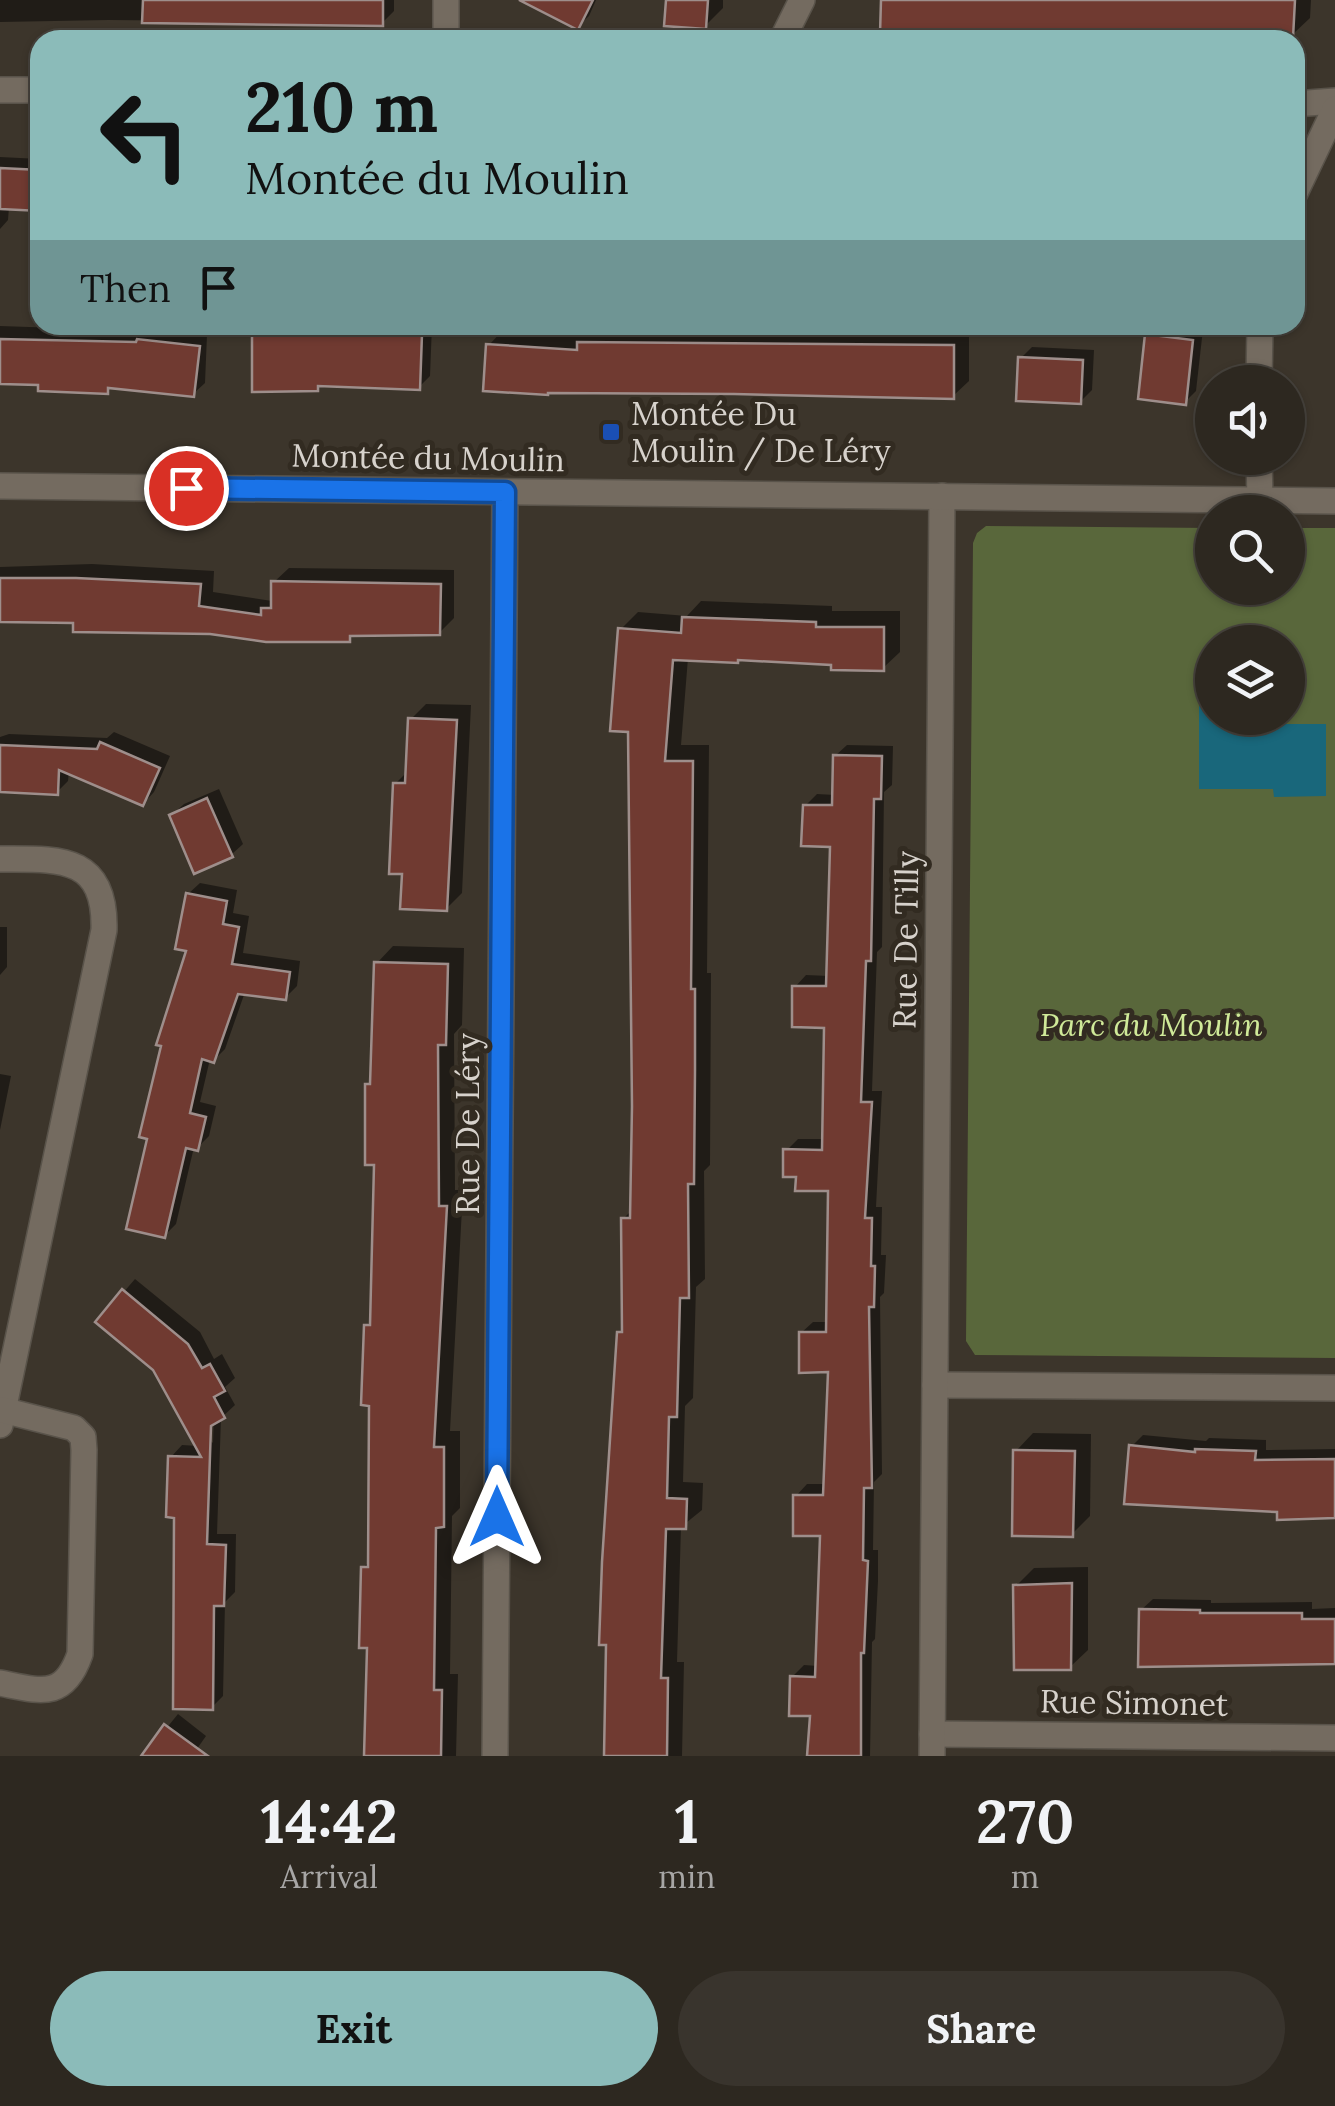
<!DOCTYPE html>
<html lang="en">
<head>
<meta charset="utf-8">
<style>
  :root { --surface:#2d2820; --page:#39342d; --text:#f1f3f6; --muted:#a7a6a5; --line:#48443e; --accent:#8bbbb9 }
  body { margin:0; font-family:Lora,serif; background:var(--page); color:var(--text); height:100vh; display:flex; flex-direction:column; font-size:38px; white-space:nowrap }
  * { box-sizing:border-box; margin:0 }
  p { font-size:32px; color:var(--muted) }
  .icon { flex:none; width:55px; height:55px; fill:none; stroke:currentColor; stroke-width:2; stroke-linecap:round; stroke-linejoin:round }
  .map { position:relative; height:1756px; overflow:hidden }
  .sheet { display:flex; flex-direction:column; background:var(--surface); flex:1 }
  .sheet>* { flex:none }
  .hud { position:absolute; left:30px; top:30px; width:1275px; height:305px; border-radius:30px; box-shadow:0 2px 8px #0004,0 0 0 2px var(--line); background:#8bbbb9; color:#111; overflow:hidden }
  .fabs { position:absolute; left:1195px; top:365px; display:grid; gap:20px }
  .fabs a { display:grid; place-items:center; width:110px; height:110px; border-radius:50%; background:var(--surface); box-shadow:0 2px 8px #0004,0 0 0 2px var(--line); font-size:50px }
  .pin { position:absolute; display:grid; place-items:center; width:85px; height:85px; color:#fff; margin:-42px; border:5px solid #fff; border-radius:50%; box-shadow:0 2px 10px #0007 }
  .me { position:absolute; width:110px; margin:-55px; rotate:0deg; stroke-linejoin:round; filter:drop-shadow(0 0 8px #0008) }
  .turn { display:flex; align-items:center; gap:35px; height:210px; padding:0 50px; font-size:45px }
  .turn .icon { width:130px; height:130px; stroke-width:2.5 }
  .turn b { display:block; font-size:70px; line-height:85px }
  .then { display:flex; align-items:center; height:95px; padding:0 50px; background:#0003; gap:20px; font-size:38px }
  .eta { display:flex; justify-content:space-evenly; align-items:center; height:170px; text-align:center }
  .eta b { font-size:60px; font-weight:700; line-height:70px }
  .action { display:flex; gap:20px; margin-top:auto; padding:20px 50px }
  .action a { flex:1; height:115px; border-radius:60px; background:var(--accent); color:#111; font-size:40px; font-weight:700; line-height:115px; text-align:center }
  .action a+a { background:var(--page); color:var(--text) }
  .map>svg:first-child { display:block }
  .green { fill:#59673b; fill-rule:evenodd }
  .water { fill:#19677b }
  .shadow { fill:#0007; fill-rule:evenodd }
  .building { fill:#703a31; stroke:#9e8e8b; stroke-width:2.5 }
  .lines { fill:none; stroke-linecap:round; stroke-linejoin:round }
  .minor-casing { stroke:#59534a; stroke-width:28 }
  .tertiary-casing { stroke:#59534a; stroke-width:28 }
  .minor { stroke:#746b60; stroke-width:25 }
  .tertiary { stroke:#746b60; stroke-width:25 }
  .route-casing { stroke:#114b97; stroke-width:25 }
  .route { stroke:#1a73e8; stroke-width:18 }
  .transit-dot { fill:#1a4fb4; stroke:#322b21; stroke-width:4 }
  .labels { text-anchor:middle; stroke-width:10; stroke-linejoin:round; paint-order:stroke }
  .poi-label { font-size:32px; fill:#d7d2cc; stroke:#322b21; text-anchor:start }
  .street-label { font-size:32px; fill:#d7d2cc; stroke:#322b21 }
  .park-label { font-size:32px; font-style:italic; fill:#d0ea99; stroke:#322b21 }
</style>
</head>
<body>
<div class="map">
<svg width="1335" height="1756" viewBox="0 0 1335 1756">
  <rect width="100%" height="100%" fill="#3c352b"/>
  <path class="green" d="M986,526L1212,528V588H1288V528H1335V1358L975,1355L966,1341L973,543L977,533ZM1212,642H1288V718H1212Z"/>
  <polygon class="water" points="1199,663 1212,663 1212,718 1254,718 1255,724 1326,724 1326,796 1274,797 1273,789 1199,789"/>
  <g class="shadow">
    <polygon points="0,0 394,0 394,11 382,23 109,20 0,22"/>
    <polygon points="524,0 596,0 589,16 577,27"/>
    <polygon points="668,0 723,0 723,8 705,26"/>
    <polygon points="884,0 1311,0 1310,18 1292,35 923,29 920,32"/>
    <polygon points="0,157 40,159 40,209 9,207 8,220 0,229"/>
    <polygon points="255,325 432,325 430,376 419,387 322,384 317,389"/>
    <polygon points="1158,325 1203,329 1196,391 1185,402 1147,335"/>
    <polygon points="0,326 148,331 151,329 207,335 205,383 193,394 112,386 107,391 40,383 0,382"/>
    <polygon points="595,327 969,330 969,381 953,396 489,345 504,329 587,335"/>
    <polygon points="1032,347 1094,350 1092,390 1080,402 1021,358"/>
    <polygon points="92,564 214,571 213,592 272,601 274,582 289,568 454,570 454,618 439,633 355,633 349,639 76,621 0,619 0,567"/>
    <polygon points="701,601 832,606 832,611 900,611 900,652 883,668 834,663 688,658 681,745 709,745 707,973 711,973 710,1165 704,1171 705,1279 696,1287 693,1398 685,1406 683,1482 703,1483 702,1510 681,1527 677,1662 684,1662 682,1756 606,1756 619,1333 625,1327 623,1219 633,1209 631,730 621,629 638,612 687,616"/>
    <polygon points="426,704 471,705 462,893 446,909 405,872 395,784 408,771 411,719"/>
    <polygon points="114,732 170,756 154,792 143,804 69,771 68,781 57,792 0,789 0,737 9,734 107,738"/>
    <polygon points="847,745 893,746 892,785 884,792 882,947 877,952 872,1091 882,1091 876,1207 882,1207 881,1255 886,1255 884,1293 880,1297 882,1474 874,1482 873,1550 878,1550 878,1581 875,1639 872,1642 870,1756 810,1756 812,1714 792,1677 804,1665 818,1666 822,1533 796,1496 807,1484 826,1484 830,1370 801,1333 813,1322 828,1322 830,1189 798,1175 786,1151 798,1139 824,1139 827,1025 795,987 806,975 829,976 833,844 805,806 817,794 835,795 835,756"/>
    <polygon points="219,789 243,844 231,855 172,815 184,804"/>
    <polygon points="200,883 237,890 233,913 249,916 243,953 300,961 297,986 285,998 245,992 225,1049 214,1060 210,1059 200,1102 216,1106 209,1136 197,1148 194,1147 176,1224 164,1236 189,949 188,894"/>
    <polygon points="0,927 7,927 7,967 0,975"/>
    <polygon points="393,946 464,948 462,1025 454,1034 455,1190 463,1190 450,1431 460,1431 460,1508 452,1516 450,1674 458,1674 456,1756 366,1756 369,1645 363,1568 371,1560 371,1403 366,1326 372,1320 377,1163 367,1085 373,1079 377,963"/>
    <polygon points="0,1074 11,1076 0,1130"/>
    <path d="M135,1279L200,1332L214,1359L222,1354L235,1378L225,1387L235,1405L221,1418L217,1534H236L235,1592L225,1602L223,1696L212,1707L177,1515L171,1457L182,1445L198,1446L155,1369L98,1322ZM214,1414L213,1443L208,1438Z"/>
    <polygon points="1033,1433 1091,1434 1090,1516 1072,1534 1016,1451"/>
    <polygon points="1143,1435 1206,1441 1209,1438 1266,1440 1266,1450 1335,1449 1335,1516 1279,1509 1132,1446"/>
    <polygon points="1088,1567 1088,1650 1070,1667 1016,1586 1034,1568"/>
    <polygon points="1153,1599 1211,1600 1211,1603 1312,1602 1312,1609 1335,1608 1335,1661 1141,1610"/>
    <polygon points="178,1714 206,1736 192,1756 144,1756"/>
  </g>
  <g class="building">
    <polygon points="143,0 383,0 383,26 142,23"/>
    <polygon points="519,0 593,0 578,30"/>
    <polygon points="666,0 708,0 706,29 664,26"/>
    <polygon points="881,0 1295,0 1293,38 921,31 921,35 880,34"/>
    <polygon points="0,168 40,170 40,211 0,209"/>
    <polygon points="252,325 302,325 301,330 422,334 420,390 318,386 318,391 252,392"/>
    <polygon points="1145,334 1193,340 1186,405 1138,399"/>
    <polygon points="0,339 136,342 137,339 200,346 194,397 108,388 108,394 38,391 38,385 0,384"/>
    <polygon points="577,342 954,345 954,399 734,394 548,393 548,395 483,391 486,344 577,350"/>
    <polygon points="1018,357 1083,360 1081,404 1016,401"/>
    <polygon points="0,578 76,578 201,584 199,606 261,615 261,608 271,608 271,581 441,584 440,635 350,636 350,642 266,642 210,634 73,632 73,623 0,622"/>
    <polygon points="682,617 816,622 816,627 884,627 884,671 831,670 831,665 738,660 738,663 673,660 665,761 693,761 691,989 695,989 695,1071 694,1184 688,1184 689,1298 680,1298 677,1417 669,1417 667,1498 687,1499 686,1529 666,1529 661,1678 668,1678 667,1756 604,1756 606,1645 599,1645 602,1562 617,1332 622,1332 621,1218 630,1218 632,1106 628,732 610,731 618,628 681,633"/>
    <polygon points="408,718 457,720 447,911 400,909 402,874 389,874 393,783 405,783"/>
    <polygon points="100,742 160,768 143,806 59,770 58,795 0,792 0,745 97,749"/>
    <polygon points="833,755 882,756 881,799 874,799 871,961 866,961 861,1102 872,1102 865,1218 872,1218 871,1266 875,1266 874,1307 869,1307 872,1488 864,1488 863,1560 868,1561 864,1653 861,1653 861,1756 807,1756 810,1716 789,1716 790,1676 815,1677 820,1536 793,1536 793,1495 823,1495 828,1372 799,1373 799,1332 826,1332 828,1191 795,1191 796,1177 783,1177 783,1149 822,1150 824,1028 792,1027 792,986 826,986 830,847 801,846 803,805 832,805"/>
    <polygon points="207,798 233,857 194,874 169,815"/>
    <polygon points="186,893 227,901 223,924 239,927 232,964 290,972 286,1000 238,994 214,1063 202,1059 190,1113 206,1117 198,1151 186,1148 165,1238 126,1229 147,1139 139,1137 161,1046 156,1045 186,951 175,949"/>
    <polygon points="374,962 448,964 446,1045 438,1045 439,1206 447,1206 434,1447 444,1447 444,1527 436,1528 434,1690 442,1690 441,1756 364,1756 367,1648 359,1648 361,1567 368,1567 369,1406 361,1405 364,1325 370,1325 374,1165 365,1165 365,1084 370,1084"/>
    <polygon points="122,1289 188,1344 202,1368 210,1364 225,1391 214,1397 225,1418 211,1426 207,1544 226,1545 224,1606 214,1606 213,1710 173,1709 174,1518 166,1517 168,1456 201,1457 153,1370 95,1322"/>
    <polygon points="1129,1445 1195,1452 1195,1449 1256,1451 1255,1460 1335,1459 1335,1518 1277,1520 1277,1512 1124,1504"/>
    <polygon points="1013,1450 1075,1451 1073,1537 1012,1536"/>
    <polygon points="1072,1583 1071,1670 1014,1670 1013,1585"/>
    <polygon points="1139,1609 1200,1610 1200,1613 1302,1613 1302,1619 1335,1619 1335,1664 1138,1667"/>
    <polygon points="164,1724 208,1756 141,1756"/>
  </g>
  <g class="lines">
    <defs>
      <g id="minor">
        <polyline points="446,40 446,0"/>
        <polyline points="782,40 802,0"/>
        <polyline points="0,90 40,90"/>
        <polyline points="1295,104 1335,101"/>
        <polyline points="1295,193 1335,109"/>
        <polyline points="1259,382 1260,325"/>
        <polyline points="1259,458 1260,500"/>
        <path d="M0,859C59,859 106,855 104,930L0,1425"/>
        <polyline points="935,1385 1335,1388"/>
        <path d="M0,1683C41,1691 64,1700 80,1654L84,1450L83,1437L74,1428L3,1410"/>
        <polyline points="932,1734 1335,1738"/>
        <polyline points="495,1756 505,492"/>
        <polyline points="932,1756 942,496"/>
      </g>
      <polyline id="tertiary" points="0,486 1335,501"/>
    </defs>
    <use href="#minor" class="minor-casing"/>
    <use href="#tertiary" class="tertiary-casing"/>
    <use href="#minor" class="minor"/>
    <use href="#tertiary" class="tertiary"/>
  </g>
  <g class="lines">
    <defs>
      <polyline id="route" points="186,488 505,492 497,1517"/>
    </defs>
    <use href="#route" class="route-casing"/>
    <use href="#route" class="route"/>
  </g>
  <rect class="transit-dot" x="601" y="422" width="20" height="20" rx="5"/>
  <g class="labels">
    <g class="poi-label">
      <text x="631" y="425">Montée Du<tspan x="631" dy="37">Moulin / De Léry</tspan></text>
    </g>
    <g class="street-label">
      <text transform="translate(428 458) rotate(1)" y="11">Montée du Moulin</text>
      <text transform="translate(906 940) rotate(-89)" y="11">Rue De Tilly</text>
      <text transform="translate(468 1124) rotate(-90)" y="11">Rue De Léry</text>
      <text transform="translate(1134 1703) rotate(1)" y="11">Rue Simonet</text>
    </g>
    <g class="park-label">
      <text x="1151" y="1036">Parc du Moulin</text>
    </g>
  </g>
</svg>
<div class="fabs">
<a><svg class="icon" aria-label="sound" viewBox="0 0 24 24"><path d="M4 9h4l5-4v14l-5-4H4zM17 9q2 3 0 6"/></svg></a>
<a><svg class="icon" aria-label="search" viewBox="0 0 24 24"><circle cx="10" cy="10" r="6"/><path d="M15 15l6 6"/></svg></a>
<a><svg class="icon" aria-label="layers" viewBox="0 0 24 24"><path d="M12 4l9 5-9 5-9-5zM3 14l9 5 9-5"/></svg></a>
</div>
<div class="pin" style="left:186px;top:488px;background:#d93025"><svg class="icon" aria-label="arrive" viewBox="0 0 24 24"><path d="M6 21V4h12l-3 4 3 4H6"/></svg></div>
<svg class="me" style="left:497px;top:1517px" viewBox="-20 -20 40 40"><path d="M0-17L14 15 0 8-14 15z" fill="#1a73e8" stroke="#fff" stroke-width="4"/></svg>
<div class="hud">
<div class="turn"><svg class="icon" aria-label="left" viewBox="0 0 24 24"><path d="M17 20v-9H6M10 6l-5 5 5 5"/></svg><div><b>210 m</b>Montée du Moulin</div></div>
<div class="then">Then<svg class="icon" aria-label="arrive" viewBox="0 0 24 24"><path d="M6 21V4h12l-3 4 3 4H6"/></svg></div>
</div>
</div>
<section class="sheet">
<div class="eta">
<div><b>14:42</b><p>Arrival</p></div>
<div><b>1</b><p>min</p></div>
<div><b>270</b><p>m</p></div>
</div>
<div class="action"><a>Exit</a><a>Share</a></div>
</section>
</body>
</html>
